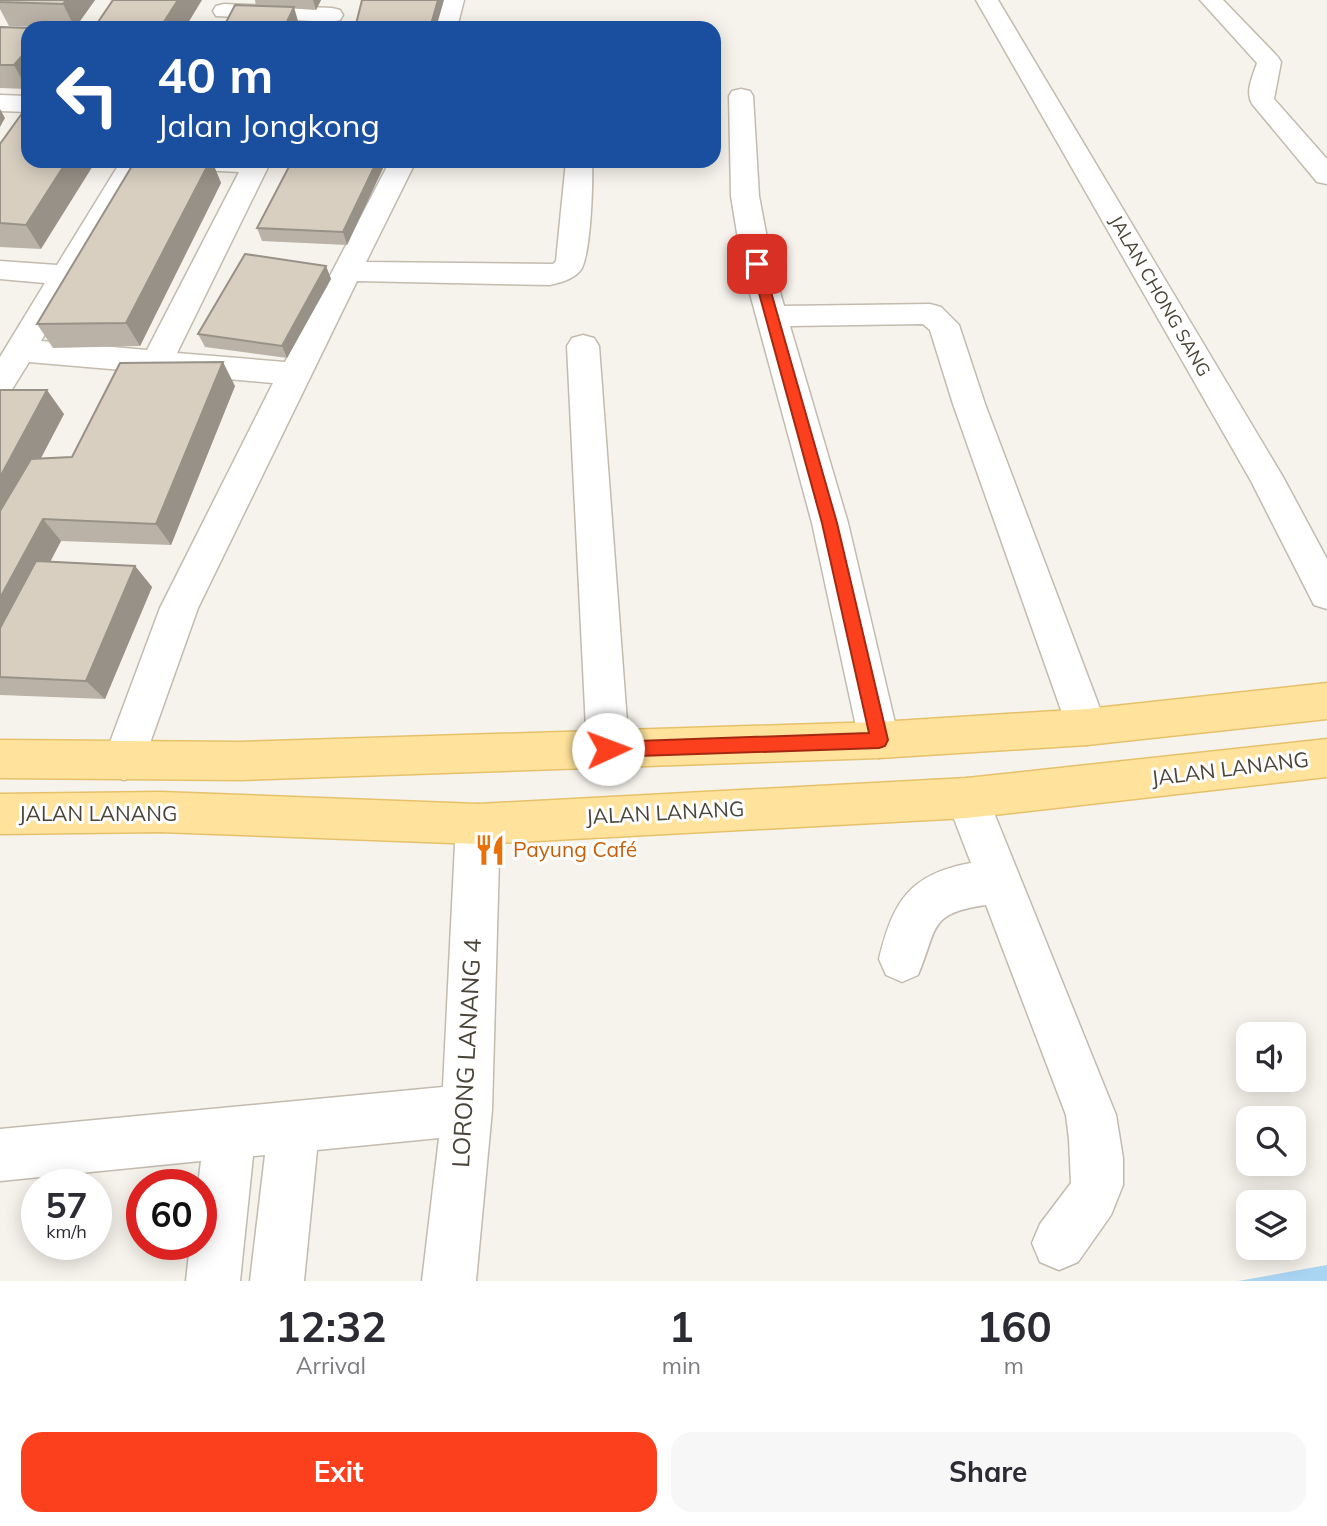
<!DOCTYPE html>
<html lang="en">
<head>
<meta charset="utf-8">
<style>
  :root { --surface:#fff; --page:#f7f7f7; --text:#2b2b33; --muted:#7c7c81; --accent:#fc3f1d }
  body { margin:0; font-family:Mulish,sans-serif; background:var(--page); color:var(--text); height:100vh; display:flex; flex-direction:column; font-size:26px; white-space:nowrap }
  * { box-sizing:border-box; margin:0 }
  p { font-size:23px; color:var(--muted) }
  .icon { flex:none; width:38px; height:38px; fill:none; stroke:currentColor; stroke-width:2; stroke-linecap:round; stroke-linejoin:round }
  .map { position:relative; height:1281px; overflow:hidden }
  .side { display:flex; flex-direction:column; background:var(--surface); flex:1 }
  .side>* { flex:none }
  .hud { position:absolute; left:21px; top:21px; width:700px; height:147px; border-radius:21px; box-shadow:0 4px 18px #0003; background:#1a4fa0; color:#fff; overflow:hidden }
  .buttons { position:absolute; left:1236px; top:1022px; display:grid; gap:14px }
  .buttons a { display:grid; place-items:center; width:70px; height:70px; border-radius:14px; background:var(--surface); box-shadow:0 4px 18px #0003; font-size:35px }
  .speed { position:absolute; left:21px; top:1169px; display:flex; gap:14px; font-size:35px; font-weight:700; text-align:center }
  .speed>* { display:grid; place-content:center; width:91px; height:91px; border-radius:50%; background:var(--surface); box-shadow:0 4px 18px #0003; line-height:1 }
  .speed small { font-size:18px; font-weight:400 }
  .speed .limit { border:10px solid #d22; background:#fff; color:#111 }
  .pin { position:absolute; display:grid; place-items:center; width:60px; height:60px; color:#fff; margin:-30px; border-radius:14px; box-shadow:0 4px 10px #0006 }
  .me { position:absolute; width:77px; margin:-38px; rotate:88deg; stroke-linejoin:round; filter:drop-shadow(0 0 5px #0008) }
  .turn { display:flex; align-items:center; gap:24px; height:147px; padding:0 21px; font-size:32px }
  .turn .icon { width:91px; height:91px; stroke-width:2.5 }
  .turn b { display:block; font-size:49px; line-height:60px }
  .eta { display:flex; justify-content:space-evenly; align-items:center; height:119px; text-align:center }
  .eta b { font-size:42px; font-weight:700; line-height:49px }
  .primary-button { display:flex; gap:14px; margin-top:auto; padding:14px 21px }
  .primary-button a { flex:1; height:80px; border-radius:21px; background:var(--accent); color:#fff; font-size:28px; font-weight:700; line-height:80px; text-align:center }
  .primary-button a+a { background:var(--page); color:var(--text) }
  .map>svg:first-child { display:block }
  .water { fill:#a9d4f2 }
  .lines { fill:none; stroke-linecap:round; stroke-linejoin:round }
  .minor-casing { stroke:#c2bbae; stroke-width:3 }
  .major-casing { stroke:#e6c16a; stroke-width:3 }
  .minor { fill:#fff; fill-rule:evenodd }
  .major { fill:#ffe39c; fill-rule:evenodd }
  .wall { fill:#bab2a6 }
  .shaded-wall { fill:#979187 }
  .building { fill:#d8cfc1; stroke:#979187; stroke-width:2 }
  .route { fill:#fc3f1d; stroke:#a42913; stroke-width:2 }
  .labels { text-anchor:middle; stroke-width:6; stroke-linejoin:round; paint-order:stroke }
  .far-street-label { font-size:18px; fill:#4b4439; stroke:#fff }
  .street-label { font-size:21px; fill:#4b4439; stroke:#fff }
  .food-label { font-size:21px; fill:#c56008; stroke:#fff; text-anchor:start }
  .near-street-label { font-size:24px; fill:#4b4439; stroke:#fff }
</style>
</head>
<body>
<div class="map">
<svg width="1327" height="1281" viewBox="0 0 1327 1281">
  <rect width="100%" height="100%" fill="#f6f3ec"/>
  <polygon class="water" points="1327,1265 1327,1281 1238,1281"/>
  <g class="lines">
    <defs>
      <g id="minor">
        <polygon points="442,0 464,0 457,28 433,28"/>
        <polygon points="976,0 998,0 1283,477 1327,559 1327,609 1314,605 1251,481"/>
        <path d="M1200,0H1223L1278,57L1281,62L1274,99L1327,159V184L1317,182L1253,105C1244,93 1253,76 1257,63Z"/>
        <polygon points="224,4 332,8 340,10 343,15 340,20 332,22 216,16 213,11 216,6"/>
        <polygon points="741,89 750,91 753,96 759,196 772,264 784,306 930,304 941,307 959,325 985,404 1107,727 1101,740 1087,745 1073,740 1067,727 953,404 930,330 923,324 790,326 848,523 899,740 893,753 879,758 865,753 859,740 812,523 742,264 731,196 729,96 732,91"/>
        <polygon points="0,95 28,96 28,112 0,111"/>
        <path d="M121,161H147L41,341L147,350L239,172L181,169L172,167L168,161H271L177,353L285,362L390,161H416L366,262L553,264L556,261L566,161H592C593,181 591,258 580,271C572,280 561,282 550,285L357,281L198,608L139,774L124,780L109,774L103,761L160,608L273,383L29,362L11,391L0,394V357L45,283L0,279V261L57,265Z"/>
        <polygon points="583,335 594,338 599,346 629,749 623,762 608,768 593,762 587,749 567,346 572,338"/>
        <path d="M967,778L982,784L988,798L1116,1115L1123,1158V1185L1111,1215L1078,1262L1059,1270L1040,1262L1032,1243L1040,1224L1071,1183L1069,1139L1066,1115L986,905C927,913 938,929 918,975L902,982L886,975L879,959C893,902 909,874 971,863L946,798L952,784Z"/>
        <polygon points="478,804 493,810 500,824 492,1110 476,1281 422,1281 439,1138 317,1150 304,1281 250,1281 265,1155 253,1156 240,1281 186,1281 190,1244 201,1244 201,1185 198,1185 201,1161 0,1181 0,1129 443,1087 456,824 463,810"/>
      </g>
      <g id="major">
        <polygon points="1327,683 1327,719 1087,745 879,758 241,780 0,778 0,740 241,742 879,722 1087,709"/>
        <polygon points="1327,739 1327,777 967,818 478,844 160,832 0,834 0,794 160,792 478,804 967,778"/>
      </g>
    </defs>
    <use href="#minor" class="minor-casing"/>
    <use href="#major" class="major-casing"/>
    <use href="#minor" class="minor"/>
    <use href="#major" class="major"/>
  </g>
  <g class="wall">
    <polygon points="0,0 95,0 75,28 9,26 0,9"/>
    <polygon points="255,0 321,0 316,10 256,6"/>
    <polygon points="0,27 28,28 27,89 0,88"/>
    <polygon points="0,144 41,249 0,247"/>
    <polygon points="135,161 212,161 221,183 140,346 53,348 37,324"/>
    <polygon points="292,161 385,161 385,164 347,245 262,241 257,228"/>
    <polygon points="326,266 331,279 287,358 205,347 198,334"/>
    <polygon points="235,386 171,545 61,541 50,561 135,566 152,587 105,699 0,695 0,390 64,414 41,458 72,457"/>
  </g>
  <g class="shaded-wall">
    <polygon points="66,0 95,0 75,28 63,4"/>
    <polygon points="178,0 202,0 185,28 160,28"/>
    <polygon points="313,0 321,0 316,10"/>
    <polygon points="438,0 444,0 436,28 430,28"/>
    <polygon points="294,7 300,28 284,28"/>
    <polygon points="28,49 28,88 27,89 14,65"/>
    <polygon points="0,109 5,118 0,127"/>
    <polygon points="67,161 96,161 41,249 26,225"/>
    <polygon points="210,161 212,161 221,183 140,346 126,323"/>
    <polygon points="377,161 385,161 385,164 347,245 343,232"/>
    <polygon points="326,266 331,279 287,358 282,346"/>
    <polygon points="223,362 235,386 171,545 156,524"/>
    <polygon points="47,390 64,414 0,536 0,477"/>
    <polygon points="43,519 61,541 0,659 0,598"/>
    <polygon points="135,566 152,587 105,699 86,681"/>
  </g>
  <g class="building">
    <polygon points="0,0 66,0 63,4 0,2"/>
    <polygon points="113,0 178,0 160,28 94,28"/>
    <polygon points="362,0 438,0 430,28 355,28"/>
    <polygon points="235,5 294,7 284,28 223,28"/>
    <polygon points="0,27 28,28 28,49 14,65 0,65"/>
    <polygon points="28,105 28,161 67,161 26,225 0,223 0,144"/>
    <polygon points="135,161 210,161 126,323 37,324"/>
    <polygon points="292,161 377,161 343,232 257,228"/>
    <polygon points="245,254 326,266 282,346 198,334"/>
    <polygon points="223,362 156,524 43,519 0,598 0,511 31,459 72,457 120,363"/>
    <polygon points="0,390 47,390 0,477"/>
    <polygon points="36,561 135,566 86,681 0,677 0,628"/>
  </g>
  <polygon class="route" points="757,260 763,264 837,523 888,740 885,746 879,748 608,757 602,755 599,749 602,744 608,742 869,733 822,523 751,264"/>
  <defs>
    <symbol id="restaurant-bare" viewBox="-9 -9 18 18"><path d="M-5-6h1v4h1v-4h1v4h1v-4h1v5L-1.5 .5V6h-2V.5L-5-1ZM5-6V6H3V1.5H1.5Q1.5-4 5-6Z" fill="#e8710a" stroke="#fff" stroke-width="2.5" paint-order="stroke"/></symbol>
  </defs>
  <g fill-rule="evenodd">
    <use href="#restaurant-bare" x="468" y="828" width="44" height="44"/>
  </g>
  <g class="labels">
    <g class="far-street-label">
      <text transform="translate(1160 296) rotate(60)" y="6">JALAN CHONG SANG</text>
    </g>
    <g class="street-label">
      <text transform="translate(1230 769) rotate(-7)" y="7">JALAN LANANG</text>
      <text transform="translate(665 813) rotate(-3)" y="7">JALAN LANANG</text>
      <text x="98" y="821">JALAN LANANG</text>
    </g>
    <g class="food-label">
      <text x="513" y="857">Payung Café</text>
    </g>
    <g class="near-street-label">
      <text transform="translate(467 1053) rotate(-87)" y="8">LORONG LANANG 4</text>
    </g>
  </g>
</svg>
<div class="buttons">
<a><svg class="icon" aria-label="sound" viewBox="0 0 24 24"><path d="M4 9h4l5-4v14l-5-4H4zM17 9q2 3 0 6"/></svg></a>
<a><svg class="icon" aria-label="search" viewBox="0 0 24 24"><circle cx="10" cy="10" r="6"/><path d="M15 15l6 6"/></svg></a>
<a><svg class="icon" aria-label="layers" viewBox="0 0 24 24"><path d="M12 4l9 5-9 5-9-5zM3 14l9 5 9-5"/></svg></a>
</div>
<div class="speed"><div>57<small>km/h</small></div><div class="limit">60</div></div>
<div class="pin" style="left:757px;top:264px;background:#d93025"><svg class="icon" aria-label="arrive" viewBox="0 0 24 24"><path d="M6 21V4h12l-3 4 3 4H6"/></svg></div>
<svg class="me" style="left:608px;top:749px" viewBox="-20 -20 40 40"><circle r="19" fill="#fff"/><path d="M0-13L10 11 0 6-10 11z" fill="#fc3f1d"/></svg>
<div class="hud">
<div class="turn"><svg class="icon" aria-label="left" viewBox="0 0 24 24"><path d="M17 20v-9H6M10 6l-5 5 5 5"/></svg><div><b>40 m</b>Jalan Jongkong</div></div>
</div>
</div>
<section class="side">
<div class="eta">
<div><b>12:32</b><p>Arrival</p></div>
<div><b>1</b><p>min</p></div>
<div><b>160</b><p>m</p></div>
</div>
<div class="primary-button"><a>Exit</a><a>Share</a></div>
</section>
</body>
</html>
